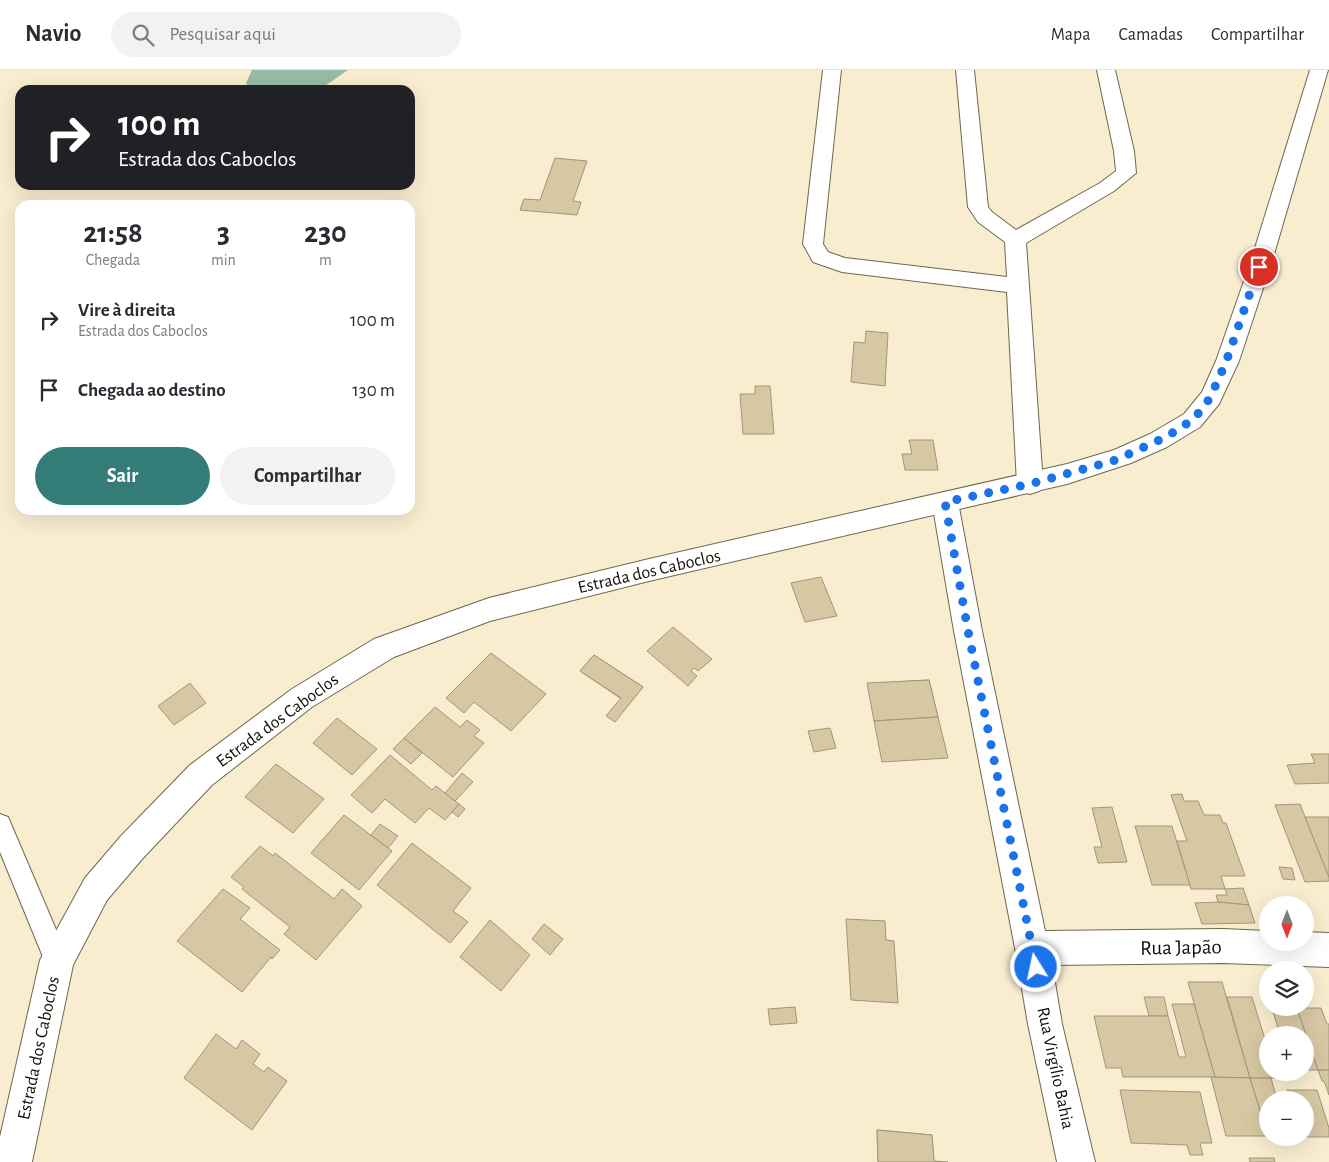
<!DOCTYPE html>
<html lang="pt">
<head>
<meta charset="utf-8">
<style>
  :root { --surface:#fff; --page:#f2f2f3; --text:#2b2b33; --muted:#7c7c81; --line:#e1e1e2; --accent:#337c77 }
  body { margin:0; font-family:"Alegreya Sans",sans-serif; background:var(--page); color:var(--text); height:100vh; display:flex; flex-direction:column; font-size:19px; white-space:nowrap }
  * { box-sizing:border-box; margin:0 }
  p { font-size:16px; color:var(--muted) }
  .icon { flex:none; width:28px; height:28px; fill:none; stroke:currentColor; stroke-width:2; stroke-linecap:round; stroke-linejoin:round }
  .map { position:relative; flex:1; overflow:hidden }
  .drawer { position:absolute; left:15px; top:130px; width:400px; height:315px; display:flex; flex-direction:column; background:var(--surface); border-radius:15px; box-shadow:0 5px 20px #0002 }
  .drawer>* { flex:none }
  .guide { position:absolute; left:15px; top:15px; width:400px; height:105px; border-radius:15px; box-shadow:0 5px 20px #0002; background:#202124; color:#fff; overflow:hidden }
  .needle { width:32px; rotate:180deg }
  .buttons { position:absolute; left:1259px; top:826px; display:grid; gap:10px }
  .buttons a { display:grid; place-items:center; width:55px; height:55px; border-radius:50%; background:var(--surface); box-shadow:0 5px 20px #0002; font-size:25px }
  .pin { position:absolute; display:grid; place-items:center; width:42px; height:42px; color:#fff; margin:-21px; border:2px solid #fff; border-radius:50%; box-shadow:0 1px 5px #0007 }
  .me { position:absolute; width:55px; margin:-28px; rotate:350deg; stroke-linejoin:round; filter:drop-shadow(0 0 4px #0008) }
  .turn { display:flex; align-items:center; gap:18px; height:105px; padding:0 20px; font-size:22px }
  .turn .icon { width:65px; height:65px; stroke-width:2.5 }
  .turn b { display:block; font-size:35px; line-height:42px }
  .eta { display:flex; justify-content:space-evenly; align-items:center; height:85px; text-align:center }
  .eta b { font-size:30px; font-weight:600; line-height:35px }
  .primary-button { display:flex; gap:10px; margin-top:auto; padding:10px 20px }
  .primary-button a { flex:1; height:58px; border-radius:30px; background:var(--accent); color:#fff; font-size:20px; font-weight:600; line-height:58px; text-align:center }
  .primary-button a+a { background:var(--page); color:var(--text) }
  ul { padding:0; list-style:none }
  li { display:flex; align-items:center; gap:15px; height:70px; padding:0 20px }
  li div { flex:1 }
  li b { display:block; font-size:19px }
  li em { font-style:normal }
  header { display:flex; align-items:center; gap:30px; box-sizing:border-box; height:70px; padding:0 25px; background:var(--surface); border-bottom:1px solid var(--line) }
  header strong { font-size:24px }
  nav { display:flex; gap:28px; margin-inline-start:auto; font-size:18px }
  .search { width:350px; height:45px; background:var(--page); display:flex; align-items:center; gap:12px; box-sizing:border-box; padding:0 18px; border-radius:28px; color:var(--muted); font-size:19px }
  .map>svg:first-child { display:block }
  .forest { fill:#96bca4 }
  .building { fill:#d7c8a3; stroke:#a1967b }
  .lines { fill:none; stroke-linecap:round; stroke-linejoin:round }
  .service-casing { stroke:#71674d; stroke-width:2 }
  .minor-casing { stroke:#71674d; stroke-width:2 }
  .tertiary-casing { stroke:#71674d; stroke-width:2 }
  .service { fill:#fff; fill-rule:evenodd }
  .minor { fill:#fff; fill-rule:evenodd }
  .tertiary { fill:#fff; fill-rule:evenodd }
  .route { stroke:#1a73e8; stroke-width:9; stroke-dasharray:0 16.2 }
  .labels { text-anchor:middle; stroke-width:4.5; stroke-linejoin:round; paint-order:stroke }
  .street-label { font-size:18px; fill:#130f06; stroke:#fff }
  .near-street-label { font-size:21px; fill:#130f06; stroke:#fff }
</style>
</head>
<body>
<header>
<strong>Navio</strong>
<div class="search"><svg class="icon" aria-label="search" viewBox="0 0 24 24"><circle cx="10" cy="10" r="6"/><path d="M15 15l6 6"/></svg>Pesquisar aqui</div>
<nav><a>Mapa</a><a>Camadas</a><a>Compartilhar</a></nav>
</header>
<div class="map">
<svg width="1329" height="1092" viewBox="0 0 1329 1092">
  <rect width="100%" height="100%" fill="#f9edd0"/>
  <polygon class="forest" points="252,0 348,0 319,20 251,20 246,13"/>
  <g class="building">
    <polygon points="555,88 587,91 573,131 581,132 577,145 520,140 524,129 540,130"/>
    <polygon points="866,261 888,263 885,316 851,312 854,272 865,273"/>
    <polygon points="755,316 770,316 774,364 743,364 740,324 755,324"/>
    <polygon points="909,370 933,370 938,400 905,400 902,384 912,384"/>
    <polygon points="821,507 837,546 805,552 791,513"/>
    <polygon points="673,557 712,589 698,601 694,598 691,601 697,606 688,616 647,581"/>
    <polygon points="491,583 546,624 511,661 474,632 464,643 446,628"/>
    <polygon points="594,585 643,617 629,634 580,601"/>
    <polygon points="594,585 643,617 615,652 606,646 621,628 580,601"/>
    <polygon points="929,610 938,647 903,650 894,612"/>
    <polygon points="929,610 938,647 874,651 867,613"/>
    <polygon points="190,613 206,633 174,655 158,636"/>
    <polygon points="435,637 460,657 467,650 480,660 474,666 484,673 453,707 404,668"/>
    <polygon points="938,647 948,688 882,692 874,651"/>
    <polygon points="337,648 377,679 352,705 313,673"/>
    <polygon points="830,658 836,678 814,682 808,661"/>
    <polygon points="404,668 422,683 411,694 393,679"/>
    <polygon points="1311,684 1329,684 1329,713 1295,714 1287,695 1315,693"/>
    <polygon points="390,685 432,720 436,716 459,734 445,750 429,738 415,753 385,729 372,743 351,725"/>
    <polygon points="276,694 324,729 293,763 245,727"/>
    <polygon points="462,703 473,712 455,731 445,723"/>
    <polygon points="1182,724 1184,731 1198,731 1204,745 1220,745 1223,753 1226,753 1245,806 1221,806 1225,819 1191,819 1177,771 1187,771 1171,725"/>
    <polygon points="459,734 465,739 458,747 452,742"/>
    <polygon points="1300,734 1329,807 1329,811 1305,812 1275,735"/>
    <polygon points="1112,737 1127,792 1098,793 1094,777 1102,777 1092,738"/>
    <polygon points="344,745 392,781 359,820 311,783"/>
    <polygon points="1305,747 1329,747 1329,807"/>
    <polygon points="380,754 398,766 388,778 371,765"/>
    <polygon points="1135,756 1172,756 1190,815 1152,815"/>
    <polygon points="412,773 471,818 453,841 468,852 450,873 377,815"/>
    <polygon points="260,776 273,786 275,783 334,829 342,819 362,836 316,890 284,864 290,857 242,819 244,817 231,807"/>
    <polygon points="1279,797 1292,798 1295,810 1283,809"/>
    <polygon points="1243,818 1249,835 1218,832 1216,825 1227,825 1225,819"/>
    <polygon points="223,819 250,838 240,849 280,880 272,889 271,887 242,922 177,871"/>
    <polygon points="1218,832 1249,835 1255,853 1202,854 1195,833"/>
    <polygon points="846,849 885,851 886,870 894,871 898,933 851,930"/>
    <polygon points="490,850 530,885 501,921 460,887"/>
    <polygon points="544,854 563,869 550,885 532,869"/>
    <polygon points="1188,912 1222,912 1250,1008 1215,1007"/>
    <polygon points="1144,927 1164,927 1168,946 1149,946"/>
    <polygon points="1227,927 1252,927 1268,979 1268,1002 1274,1002 1276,1008 1250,1008"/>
    <polygon points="1172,934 1194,934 1215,1007 1123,1007 1121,998 1106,998 1094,946 1168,946 1179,987 1186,987"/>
    <polygon points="795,937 797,953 770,955 768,939"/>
    <polygon points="1272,938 1297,938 1318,1000 1305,1000 1305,965 1280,965"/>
    <polygon points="1297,938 1321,938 1327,954 1329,954 1329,1000 1318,1000"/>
    <polygon points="216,964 236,979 242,970 260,984 253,994 264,1002 268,997 287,1011 252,1060 184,1008"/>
    <polygon points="1318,1000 1329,1000 1329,1025 1324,1011 1322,1011"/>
    <polygon points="1211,1007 1250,1008 1268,1066 1226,1066"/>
    <polygon points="1250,1008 1271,1008 1277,1030 1268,1030 1268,1066"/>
    <polygon points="1120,1020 1200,1022 1212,1073 1200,1073 1203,1085 1190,1085 1187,1075 1131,1073"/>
    <polygon points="1287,1020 1317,1020 1329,1058 1329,1067 1305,1067 1305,1030 1290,1030"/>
    <polygon points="877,1060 932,1065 934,1092 878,1092"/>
    <polygon points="877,1060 932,1065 934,1091 948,1092 878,1092"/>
    <polygon points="1249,1088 1274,1088 1275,1092 1250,1092"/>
  </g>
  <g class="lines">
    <defs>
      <polygon id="service" points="0,744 8,747 69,890 66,899 57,902 48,899 0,782"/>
      <g id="minor">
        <polygon points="823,0 841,0 823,174 828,182 845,188 1007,207 1005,172 978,152 968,137 956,0 974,0 988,137 992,142 1016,160 1100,113 1116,101 1114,81 1097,0 1115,0 1134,81 1136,103 1114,121 1026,173 1043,414 1039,421 1030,424 1021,421 1017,414 1007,222 842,202 813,192 803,174"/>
        <polygon points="945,422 954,425 958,432 982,561 1045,861 1223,859 1268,861 1268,872 1305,872 1305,862 1329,863 1329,897 1223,893 1052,895 1062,954 1095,1092 1057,1092 1028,954 1015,878 954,561 932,432 936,425"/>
      </g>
      <polygon id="tertiary" points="1310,0 1328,0 1272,191 1239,291 1219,334 1200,357 1167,377 1131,393 1067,414 649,511 490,551 394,587 312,637 212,715 143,788 107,830 73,895 32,1092 0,1092 0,1067 40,890 85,808 121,766 190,695 292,619 374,569 489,528 649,489 1067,394 1114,380 1150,364 1184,344 1202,322 1216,291 1251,191"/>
    </defs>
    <use href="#service" class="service-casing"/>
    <use href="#minor" class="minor-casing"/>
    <use href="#tertiary" class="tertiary-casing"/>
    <use href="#service" class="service"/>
    <use href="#minor" class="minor"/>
    <use href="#tertiary" class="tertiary"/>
  </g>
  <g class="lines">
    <polyline class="route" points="1036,897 968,561 945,432 1030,414 1116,390 1166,367 1194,349 1210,328 1226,292 1259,197"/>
  </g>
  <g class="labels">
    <g class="street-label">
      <text transform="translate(649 501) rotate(-13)" y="6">Estrada dos Caboclos</text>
      <text transform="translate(277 650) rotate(-36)" y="6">Estrada dos Caboclos</text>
      <text transform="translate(38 978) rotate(-78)" y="6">Estrada dos Caboclos</text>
      <text transform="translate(1056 998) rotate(78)" y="6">Rua Virgílio Bahia</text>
    </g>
    <g class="near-street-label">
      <text transform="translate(1181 877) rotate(-1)" y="7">Rua Japão</text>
    </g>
  </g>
</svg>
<div class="buttons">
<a><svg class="needle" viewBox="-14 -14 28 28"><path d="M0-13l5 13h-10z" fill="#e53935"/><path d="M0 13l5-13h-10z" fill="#7c7c81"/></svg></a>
<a><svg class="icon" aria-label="layers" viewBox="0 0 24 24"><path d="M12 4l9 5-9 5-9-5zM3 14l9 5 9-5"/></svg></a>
<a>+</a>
<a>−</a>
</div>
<div class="pin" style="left:1259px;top:197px;background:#d93025"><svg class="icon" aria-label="arrive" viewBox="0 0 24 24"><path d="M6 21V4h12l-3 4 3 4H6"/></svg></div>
<svg class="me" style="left:1036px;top:897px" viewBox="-20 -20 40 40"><circle r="17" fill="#1a73e8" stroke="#fff" stroke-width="3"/><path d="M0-11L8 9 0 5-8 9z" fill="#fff"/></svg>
<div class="guide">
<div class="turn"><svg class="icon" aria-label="right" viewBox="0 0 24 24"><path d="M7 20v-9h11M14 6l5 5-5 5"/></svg><div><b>100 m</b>Estrada dos Caboclos</div></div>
</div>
<section class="drawer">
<div class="eta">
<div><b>21:58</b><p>Chegada</p></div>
<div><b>3</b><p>min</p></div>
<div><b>230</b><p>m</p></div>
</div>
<ul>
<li><svg class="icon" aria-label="right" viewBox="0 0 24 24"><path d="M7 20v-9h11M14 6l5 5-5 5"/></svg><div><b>Vire à direita</b><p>Estrada dos Caboclos</p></div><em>100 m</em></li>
<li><svg class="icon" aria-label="arrive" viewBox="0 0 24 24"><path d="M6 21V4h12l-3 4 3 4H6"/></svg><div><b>Chegada ao destino</b></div><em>130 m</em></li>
</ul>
<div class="primary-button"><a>Sair</a><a>Compartilhar</a></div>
</section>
</div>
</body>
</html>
